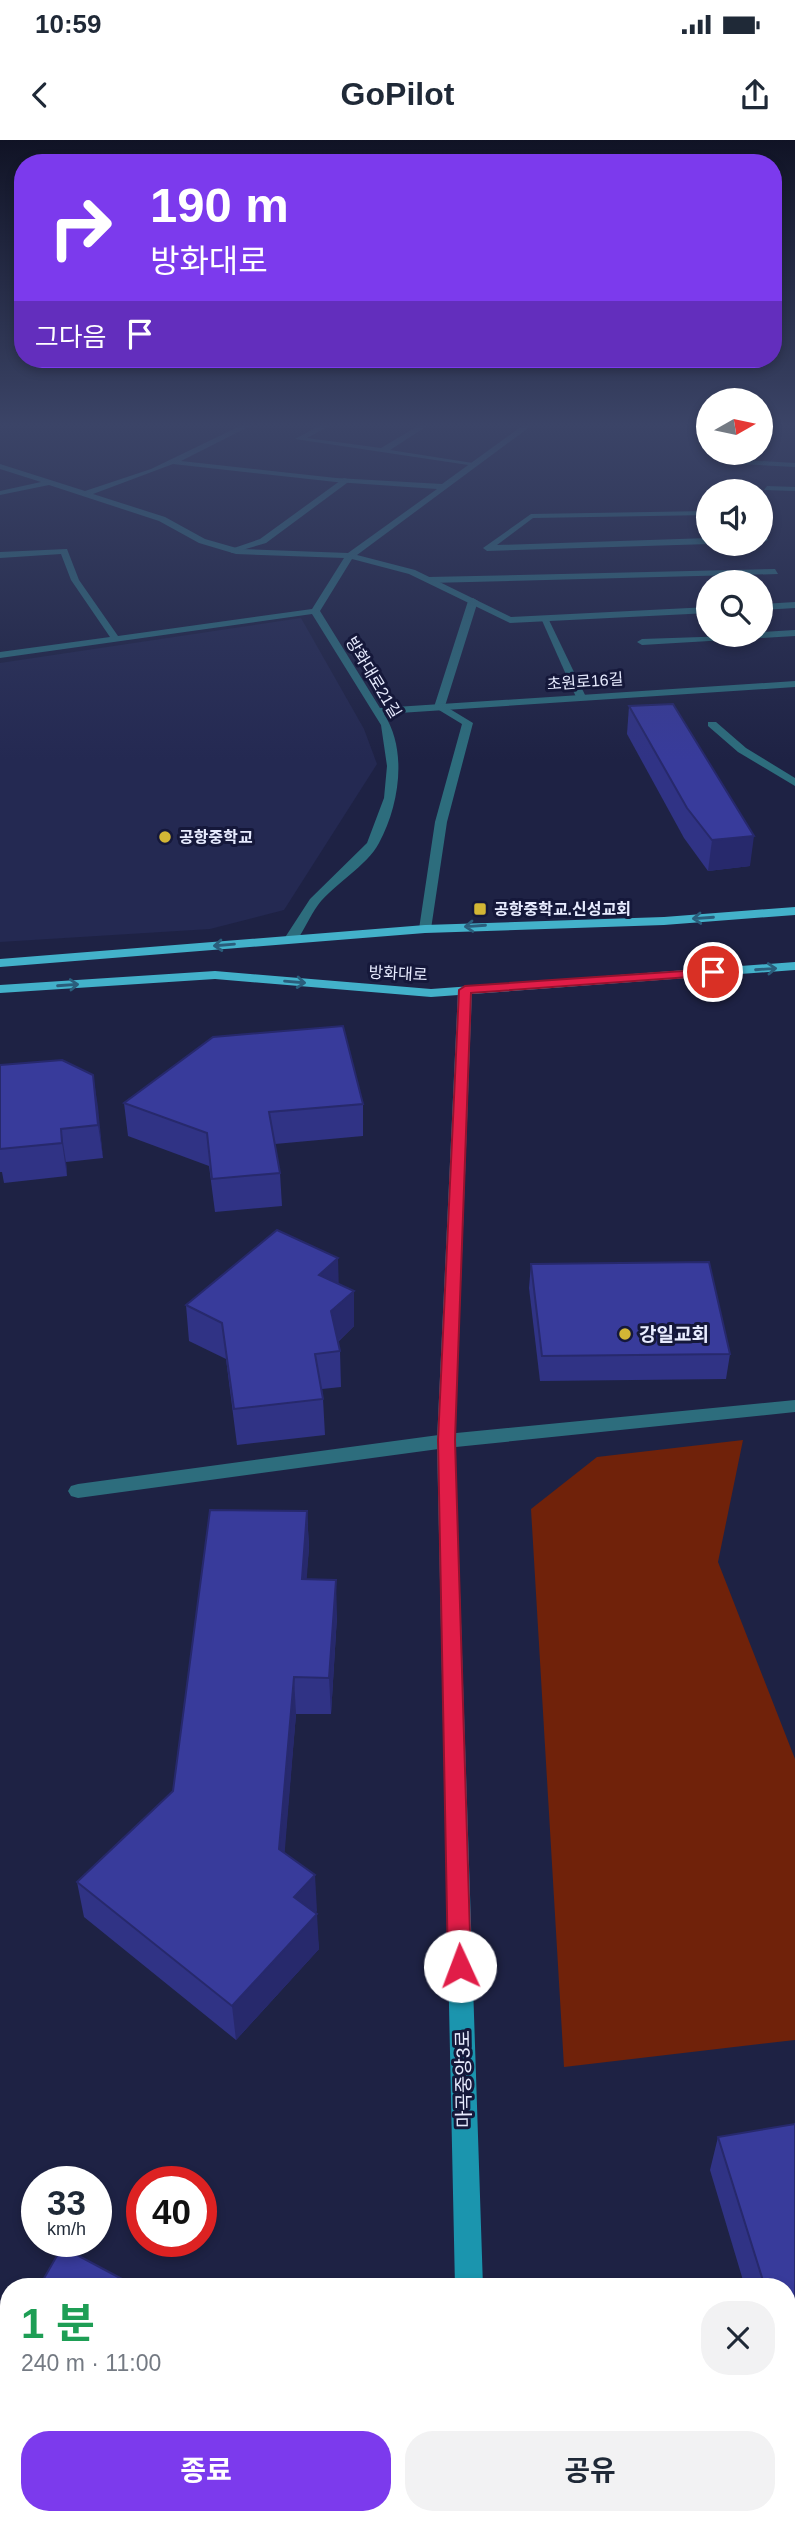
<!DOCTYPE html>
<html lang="ko">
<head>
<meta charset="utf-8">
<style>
  :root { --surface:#fff; --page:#f2f2f3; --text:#1f2937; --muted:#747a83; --accent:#7c3aed }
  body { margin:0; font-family:Arial,"Noto Sans KR",sans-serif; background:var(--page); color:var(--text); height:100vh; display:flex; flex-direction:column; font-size:26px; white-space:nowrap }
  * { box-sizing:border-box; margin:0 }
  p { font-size:23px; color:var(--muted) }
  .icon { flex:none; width:38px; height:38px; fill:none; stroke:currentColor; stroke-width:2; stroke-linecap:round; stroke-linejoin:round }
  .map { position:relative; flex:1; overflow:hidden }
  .panel { position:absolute; left:0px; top:2138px; width:796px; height:247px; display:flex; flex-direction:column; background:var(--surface); border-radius:28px 28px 0 0; box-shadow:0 4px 10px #0003 }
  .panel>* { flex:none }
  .guide { position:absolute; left:14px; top:14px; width:768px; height:214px; border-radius:28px; box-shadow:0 4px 10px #0003; background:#7c3aed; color:#fff; overflow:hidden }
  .needle { width:46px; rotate:81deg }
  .buttons { position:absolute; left:696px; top:248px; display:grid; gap:14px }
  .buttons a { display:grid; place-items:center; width:77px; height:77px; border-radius:50%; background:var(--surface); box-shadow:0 4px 10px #0003; font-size:35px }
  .speed { position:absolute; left:21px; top:2026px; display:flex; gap:14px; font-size:35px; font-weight:700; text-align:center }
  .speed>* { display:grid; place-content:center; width:91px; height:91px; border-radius:50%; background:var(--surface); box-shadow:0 4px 10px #0003; line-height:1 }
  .speed small { font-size:18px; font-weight:400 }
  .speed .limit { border:10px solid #d22; background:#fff; color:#111 }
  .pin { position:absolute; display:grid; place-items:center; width:60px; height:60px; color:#fff; margin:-30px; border:4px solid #fff; border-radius:50%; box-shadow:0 2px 7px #0007 }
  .me { position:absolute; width:77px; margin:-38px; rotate:358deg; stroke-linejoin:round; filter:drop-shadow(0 0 5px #0008) }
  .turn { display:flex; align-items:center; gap:24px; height:147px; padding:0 21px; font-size:32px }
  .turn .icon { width:91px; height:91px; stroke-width:2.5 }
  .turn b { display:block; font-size:49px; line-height:60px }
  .then { display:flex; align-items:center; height:66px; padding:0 21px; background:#0003; gap:14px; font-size:26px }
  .round { display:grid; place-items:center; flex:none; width:74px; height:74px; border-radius:28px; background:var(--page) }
  .head { display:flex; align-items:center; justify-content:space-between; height:119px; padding:0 21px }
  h1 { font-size:42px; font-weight:700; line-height:52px; color:#1e9e55 }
  .primary-button { display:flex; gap:14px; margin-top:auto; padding:14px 21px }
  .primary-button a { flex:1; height:80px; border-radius:28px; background:var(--accent); color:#fff; font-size:28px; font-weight:700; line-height:80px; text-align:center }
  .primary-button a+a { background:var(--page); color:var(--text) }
  .status { display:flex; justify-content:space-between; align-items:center; height:49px; padding:0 35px; background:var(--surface); direction:ltr }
  .status svg { height:19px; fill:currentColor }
  header { display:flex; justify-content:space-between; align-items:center; height:91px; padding:0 21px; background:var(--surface); font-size:32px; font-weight:700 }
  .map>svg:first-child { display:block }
  .built { fill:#242952 }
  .green { fill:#70220a }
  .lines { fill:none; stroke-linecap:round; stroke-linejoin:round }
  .lane { fill:#2d6d7d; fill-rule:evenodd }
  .street { fill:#2d6d7d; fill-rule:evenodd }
  .secondary { fill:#1b95ae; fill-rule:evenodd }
  .primary { fill:#43b1ca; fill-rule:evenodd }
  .wall { fill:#303385 }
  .shaded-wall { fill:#27296c }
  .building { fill:#383b9b; stroke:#27296c; stroke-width:2 }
  .oneway { stroke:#2a5d7b }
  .route { fill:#e11d48; stroke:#92132f; stroke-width:2 }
  .poi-dot { fill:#d3b635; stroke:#15183a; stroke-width:2.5 }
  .labels { text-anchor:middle; stroke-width:6; stroke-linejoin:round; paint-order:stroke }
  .far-street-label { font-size:16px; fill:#e7ebfe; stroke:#15183a }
  .far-poi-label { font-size:16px; font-weight:bold; fill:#e7ebfe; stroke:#15183a; text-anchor:start }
  .poi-label { font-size:19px; font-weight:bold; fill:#e7ebfe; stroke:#15183a; text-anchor:start }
  .street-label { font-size:19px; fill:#e7ebfe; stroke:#15183a }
</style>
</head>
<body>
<div class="status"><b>10:59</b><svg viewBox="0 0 49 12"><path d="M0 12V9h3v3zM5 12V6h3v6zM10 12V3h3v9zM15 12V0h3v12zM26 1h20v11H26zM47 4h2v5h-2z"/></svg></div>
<header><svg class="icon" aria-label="back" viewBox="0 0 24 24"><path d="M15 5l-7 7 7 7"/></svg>GoPilot<svg class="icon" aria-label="share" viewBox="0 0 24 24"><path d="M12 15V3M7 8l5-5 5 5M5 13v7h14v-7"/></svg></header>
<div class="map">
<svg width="795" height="2384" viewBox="0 0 795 2384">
  <rect width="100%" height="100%" fill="#1e2244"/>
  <polygon class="built" points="301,478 364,589 377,624 284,770 210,789 0,802 0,523"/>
  <polygon class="green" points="743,1300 718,1422 795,1619 795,1900 564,1927 531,1369 597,1317"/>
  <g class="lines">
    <g class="lane">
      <polygon points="319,286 329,286 307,298 381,308 418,286 427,286 390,310 479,324 475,326 295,299"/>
      <polygon points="743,320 795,323 795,327 740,324"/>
      <polygon points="344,338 351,340 266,403 232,413 228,410 260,399"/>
      <polygon points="767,346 795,347 795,351 764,350"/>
      <polygon points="709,371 709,375 533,378 497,405 709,398 709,404 487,411 483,408 531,374"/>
      <polygon points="761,397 767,398 768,400 761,403"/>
      <polygon points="775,429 778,434 429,443 425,440 429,437"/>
      <polygon points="473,458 478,461 445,566 473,583 447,682 431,789 425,793 419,789 435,682 462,584 434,567 468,461"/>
      <polygon points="540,476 548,478 586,557 585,559 576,557"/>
      <polygon points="795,490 795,496 642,505 637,502 642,499 761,495 761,492"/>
      <polygon points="708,582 716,582 746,608 795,638 795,646 738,612 708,586"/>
      <polygon points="795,1260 795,1272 446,1308 78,1358 71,1356 68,1351 71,1346 78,1344 446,1294"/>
    </g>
    <g class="street">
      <path d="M240,286H250L181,321L336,338L442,344L522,286H531L357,415L415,430L511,477L709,467V473L510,483L409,434L352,419L320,471L380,568L795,541V547L384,574C408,611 399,666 379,703C367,726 334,744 318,765C310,776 304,790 296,802H286L284,799L310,759L367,703L384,658L387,626L381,585L312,474L0,518V512L110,497L71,440L61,414L0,418V412L67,409L79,440L118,496L312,469L344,418L236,414L199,403L159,381L49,345L0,355V351L41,342L0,329V324L85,351L151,329ZM173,324L336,342L437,349L348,413L240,409L205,399L165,377L93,354Z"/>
      <polygon points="795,462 795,468 761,470 761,464"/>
    </g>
    <g class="secondary">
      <polygon points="465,846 472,850 455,1301 483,2147 455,2147 437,1301 458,850"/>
      <polygon points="459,2376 490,2376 490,2384 460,2384"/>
    </g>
    <g class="primary">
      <polygon points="795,767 795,775 664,785 425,793 0,827 0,819 425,785 664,777"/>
      <polygon points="795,822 795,830 431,857 215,839 0,853 0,845 215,831 431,849"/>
    </g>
  </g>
  <g class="wall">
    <polygon points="629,566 750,726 708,731 684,698 627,594"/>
    <polygon points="0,925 93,935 103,1018 66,1022 67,1036 4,1043 2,1032 0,1032"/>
    <polygon points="124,963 363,964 363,996 275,1004 280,1033 282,1066 215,1072 209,1026 128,996"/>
    <polygon points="531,1124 730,1214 726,1239 540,1241 529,1148"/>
    <polygon points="339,1144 354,1186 338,1202 340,1211 341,1247 322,1249 323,1259 325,1295 237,1305 226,1219 189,1201 186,1165"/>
    <polygon points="307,1371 309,1408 306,1439 337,1476 331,1574 296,1574 284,1713 317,1771 315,1772 319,1809 236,1900 84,1777 77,1742 173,1651"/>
    <polygon points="795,1984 795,2313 788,2288 788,2147 745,2147 710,2030 718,1997"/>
  </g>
  <g class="shaded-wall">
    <polygon points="754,696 750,726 708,731 712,700"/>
    <polygon points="93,935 98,967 103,1018 98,985"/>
    <polygon points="61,989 66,1022 67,1036 62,1003"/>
    <polygon points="338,1118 339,1153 319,1135"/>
    <polygon points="354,1151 354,1186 332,1207 331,1171"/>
    <polygon points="307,1371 309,1408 304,1476 302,1439"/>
    <polygon points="336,1440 337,1476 331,1574 329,1538"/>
    <polygon points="294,1537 296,1574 282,1745 279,1709"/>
    <polygon points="315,1735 317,1771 297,1793 294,1757"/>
    <polygon points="317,1774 319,1809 236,1900 232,1866"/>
    <polygon points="51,2376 75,2376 71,2384 47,2384"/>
  </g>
  <g class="building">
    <polygon points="673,564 754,696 712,700 687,668 629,566"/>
    <polygon points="343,886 363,964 269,972 280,1033 212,1039 207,993 124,963 213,897"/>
    <polygon points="62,920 93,935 98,985 61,989 62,1003 0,1009 0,925"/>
    <polygon points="277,1090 338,1118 319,1135 354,1151 331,1171 340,1211 315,1214 323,1259 234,1269 222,1183 186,1165"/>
    <polygon points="709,1122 730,1214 542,1216 531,1124"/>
    <polygon points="210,1370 307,1371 302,1439 336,1440 329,1538 294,1537 279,1709 315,1735 294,1757 317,1774 232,1866 77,1742 173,1651"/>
    <polygon points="795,1984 795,2246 788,2221 788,2147 765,2147 718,1997"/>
    <polygon points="62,2107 137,2147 39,2147"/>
    <polygon points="9,2198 9,2376 51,2376 47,2384 0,2384 0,2213"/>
  </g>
  <defs><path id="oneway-shaft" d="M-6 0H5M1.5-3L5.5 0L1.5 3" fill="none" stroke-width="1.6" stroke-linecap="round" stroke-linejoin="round" transform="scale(1.75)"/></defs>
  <g class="oneway">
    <use href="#oneway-shaft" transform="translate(703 778) rotate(176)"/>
    <use href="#oneway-shaft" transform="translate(475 786) rotate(176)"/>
    <use href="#oneway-shaft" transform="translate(224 805) rotate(175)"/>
    <use href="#oneway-shaft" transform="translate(766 829) rotate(-4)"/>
    <use href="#oneway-shaft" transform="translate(295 842) rotate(5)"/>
    <use href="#oneway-shaft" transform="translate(68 845) rotate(-4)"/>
  </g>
  <linearGradient id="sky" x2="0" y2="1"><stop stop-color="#101325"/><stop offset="0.46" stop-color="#3b4467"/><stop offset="1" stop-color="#3b4467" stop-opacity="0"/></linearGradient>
  <rect width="795" height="620" fill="url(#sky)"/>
  <polygon class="route" points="713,829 719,832 717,835 471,853 455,1300 471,1826 468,1833 460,1837 452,1833 448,1826 438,1300 459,850 465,846"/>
  <g class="poi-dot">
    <circle cx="165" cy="697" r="7"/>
    <rect x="473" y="762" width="14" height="14" rx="3.5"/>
    <circle cx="625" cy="1194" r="7"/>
  </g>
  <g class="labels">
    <g class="far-street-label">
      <text transform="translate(374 537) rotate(59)" y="6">방화대로21길</text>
      <text transform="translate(585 541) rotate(-4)" y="6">초원로16길</text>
      <text transform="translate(398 833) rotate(3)" y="6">방화대로</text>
    </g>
    <g class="far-poi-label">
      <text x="179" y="703">공항중학교</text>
      <text x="494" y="775">공항중학교.신성교회</text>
    </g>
    <g class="poi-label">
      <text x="639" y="1201">강일교회</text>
    </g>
    <g class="street-label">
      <text transform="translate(463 1939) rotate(-91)" y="7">마곡중앙3로</text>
    </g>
  </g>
</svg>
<div class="buttons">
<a><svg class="needle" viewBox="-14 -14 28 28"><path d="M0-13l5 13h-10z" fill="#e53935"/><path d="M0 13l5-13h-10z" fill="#747a83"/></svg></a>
<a><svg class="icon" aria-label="sound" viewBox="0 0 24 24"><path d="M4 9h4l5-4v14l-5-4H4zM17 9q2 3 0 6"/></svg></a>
<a><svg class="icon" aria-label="search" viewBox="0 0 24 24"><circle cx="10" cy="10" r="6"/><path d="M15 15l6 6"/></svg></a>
</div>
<div class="speed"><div>33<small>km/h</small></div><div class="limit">40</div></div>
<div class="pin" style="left:713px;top:832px;background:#d93025"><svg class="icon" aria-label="arrive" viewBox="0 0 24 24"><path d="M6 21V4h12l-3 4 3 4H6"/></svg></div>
<svg class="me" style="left:460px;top:1826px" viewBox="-20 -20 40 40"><circle r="19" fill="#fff"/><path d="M0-13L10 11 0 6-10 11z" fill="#e11d48"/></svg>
<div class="guide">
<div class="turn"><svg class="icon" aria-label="right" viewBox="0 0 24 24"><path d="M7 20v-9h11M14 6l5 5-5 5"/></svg><div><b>190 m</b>방화대로</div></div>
<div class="then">그다음<svg class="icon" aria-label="arrive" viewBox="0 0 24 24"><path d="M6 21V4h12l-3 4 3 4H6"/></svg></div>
</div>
<section class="panel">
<div class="head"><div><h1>1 분</h1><p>240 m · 11:00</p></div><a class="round"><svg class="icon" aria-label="close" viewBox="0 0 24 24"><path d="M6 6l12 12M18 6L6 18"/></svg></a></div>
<div class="primary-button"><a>종료</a><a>공유</a></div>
</section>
</div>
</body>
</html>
